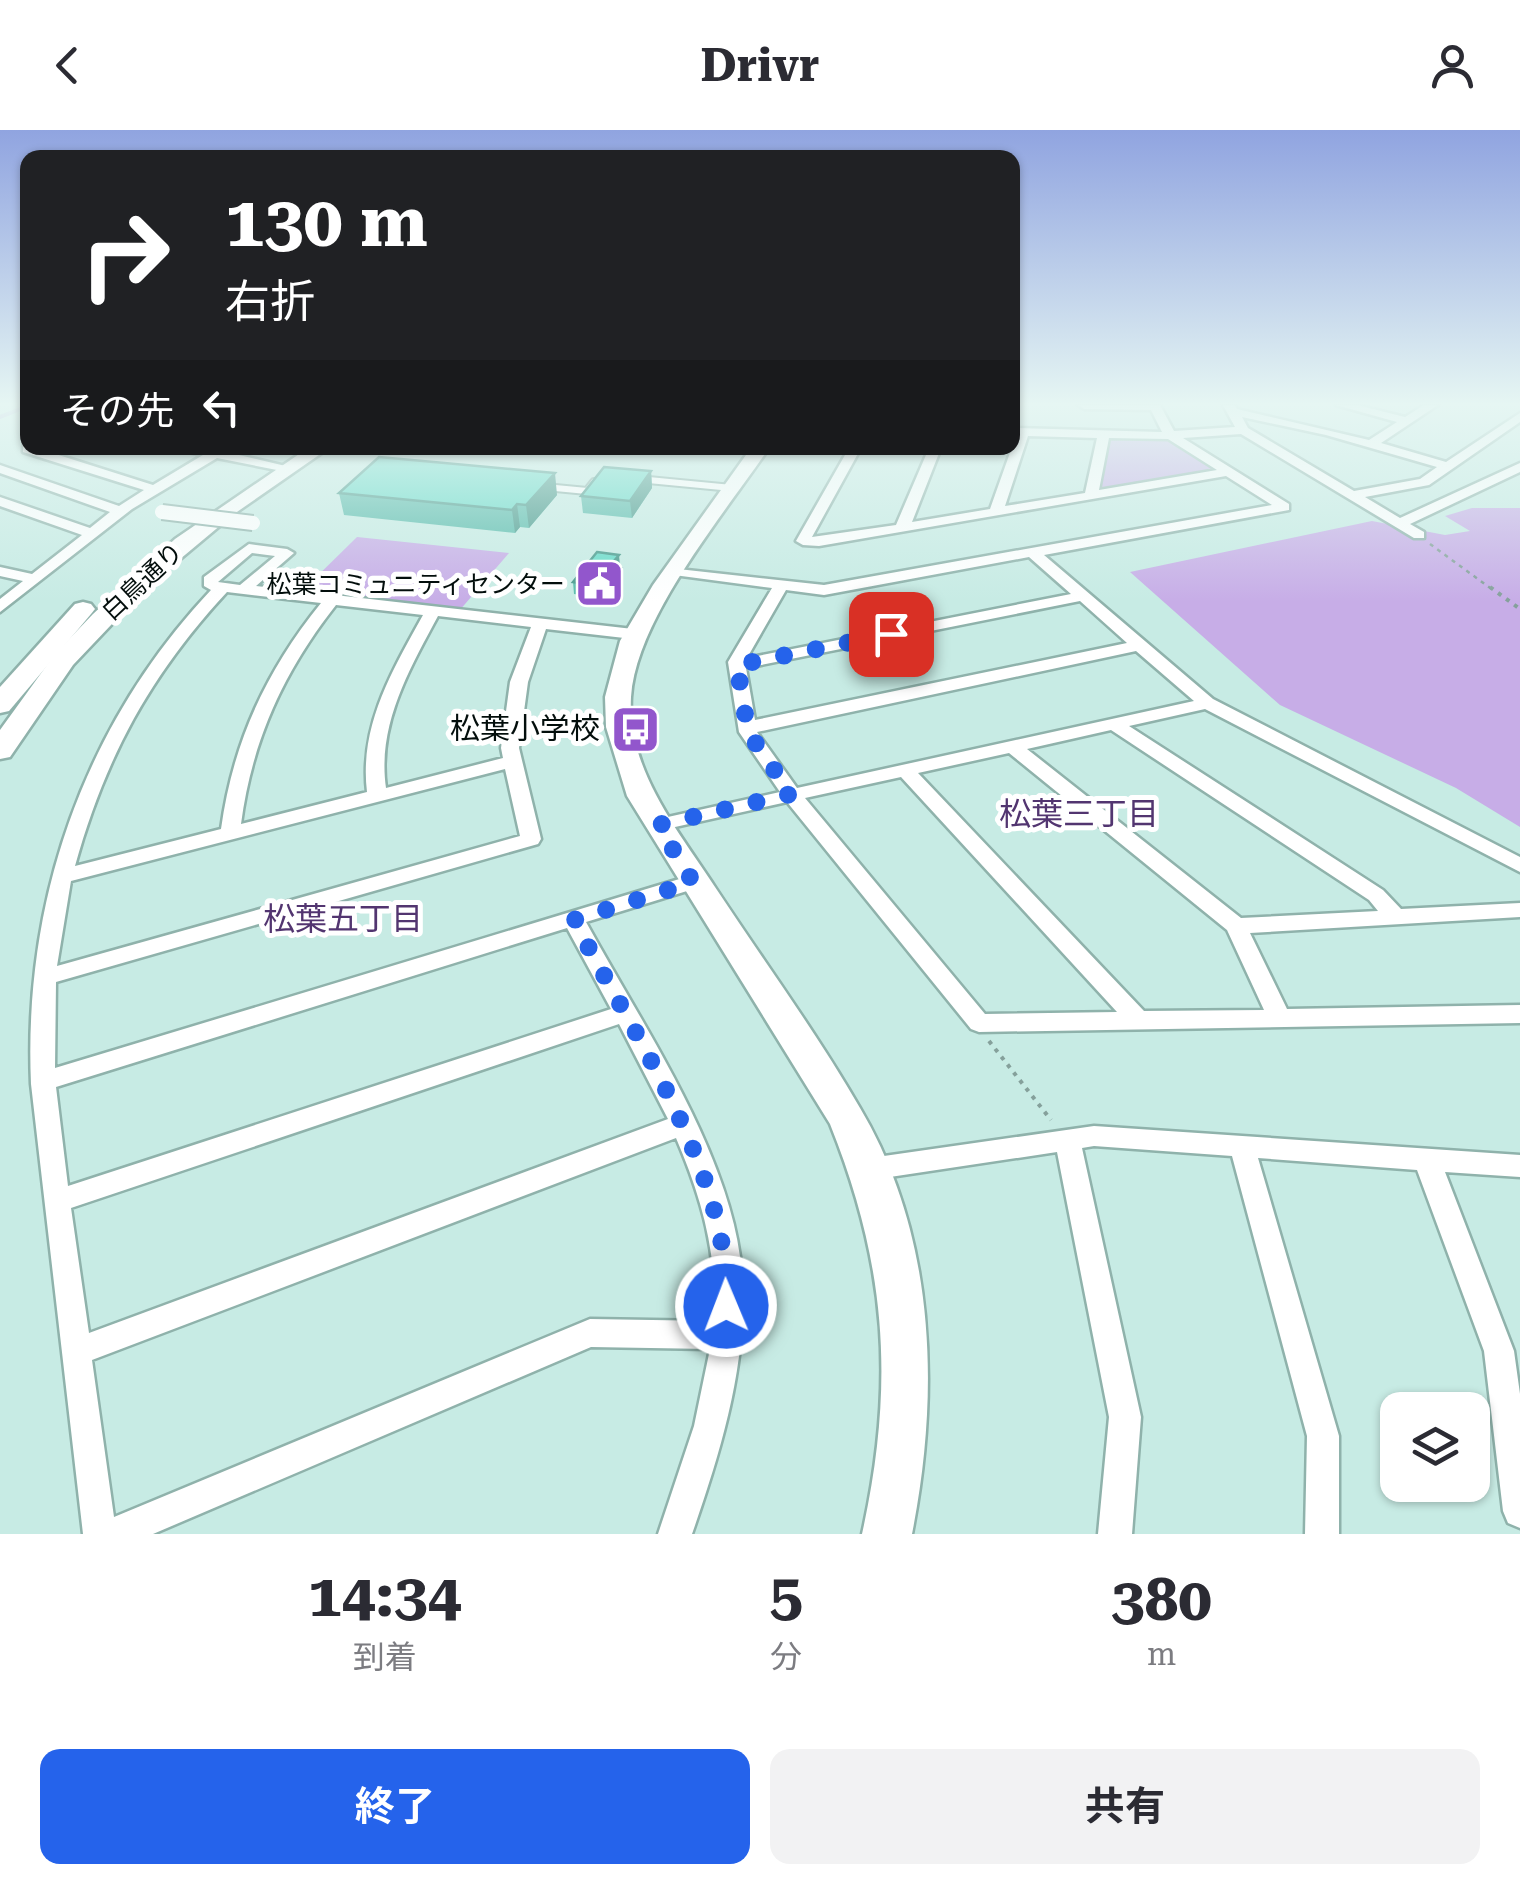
<!DOCTYPE html>
<html lang="ja">
<head>
<meta charset="utf-8">
<style>
  :root { --surface:#fff; --page:#f2f2f3; --text:#2b2b33; --muted:#7c7c81; --accent:#2563eb }
  body { margin:0; font-family:"Roboto Serif","Noto Sans JP",serif; background:var(--page); color:var(--text); height:100vh; display:flex; flex-direction:column; font-size:38px; white-space:nowrap }
  * { box-sizing:border-box; margin:0 }
  p { font-size:32px; color:var(--muted) }
  .icon { flex:none; width:55px; height:55px; fill:none; stroke:currentColor; stroke-width:2; stroke-linecap:round; stroke-linejoin:round }
  .map { position:relative; height:1404px; overflow:hidden }
  .side { display:flex; flex-direction:column; background:var(--surface); flex:1 }
  .side>* { flex:none }
  .guide { position:absolute; left:20px; top:20px; width:1000px; height:305px; border-radius:20px; box-shadow:0 2px 8px #0004; background:#202124; color:#fff; overflow:hidden }
  .buttons { position:absolute; left:1380px; top:1262px; display:grid; gap:20px }
  .buttons a { display:grid; place-items:center; width:110px; height:110px; border-radius:20px; background:var(--surface); box-shadow:0 2px 8px #0004; font-size:50px }
  .pin { position:absolute; display:grid; place-items:center; width:85px; height:85px; color:#fff; margin:-42px; border-radius:20px; box-shadow:0 5px 15px #0006 }
  .me { position:absolute; width:110px; margin:-55px; rotate:359deg; stroke-linejoin:round; filter:drop-shadow(0 0 8px #0008) }
  .turn { display:flex; align-items:center; gap:35px; height:210px; padding:0 40px; font-size:45px }
  .turn .icon { width:130px; height:130px; stroke-width:2.5 }
  .turn b { display:block; font-size:70px; line-height:85px }
  .then { display:flex; align-items:center; height:95px; padding:0 40px; background:#0003; gap:20px; font-size:38px }
  .eta { display:flex; justify-content:space-evenly; align-items:center; height:170px; text-align:center }
  .eta b { font-size:60px; font-weight:700; line-height:70px }
  .cta { display:flex; gap:20px; margin-top:auto; padding:20px 40px }
  .cta a { flex:1; height:115px; border-radius:20px; background:var(--accent); color:#fff; font-size:40px; font-weight:700; line-height:115px; text-align:center }
  .cta a+a { background:var(--page); color:var(--text) }
  header { display:flex; justify-content:space-between; align-items:center; height:130px; padding:0 40px; background:var(--surface); font-size:45px; font-weight:700 }
  .map>svg:first-child { display:block }
  .green { fill:#c7ade7 }
  .lines { fill:none; stroke-linecap:round; stroke-linejoin:round }
  .stream { stroke:#ad8cd4; stroke-width:4 }
  .lane-casing { stroke:#8fb2ab; stroke-width:10 }
  .street-casing { stroke:#8fb2ab; stroke-width:5 }
  .secondary-casing { stroke:#8fb2ab; stroke-width:5 }
  .path-far1 { stroke:#85a09b; stroke-width:2.5; stroke-dasharray:4 5; stroke-linecap:butt }
  .path { stroke:#85a09b; stroke-width:4; stroke-dasharray:4 6; stroke-linecap:butt }
  .lane { stroke:#fff; stroke-width:6 }
  .street { fill:#fff; fill-rule:evenodd }
  .secondary { fill:#fff; fill-rule:evenodd }
  .street-bridge-casing { stroke:#8fb2ab; stroke-width:18; stroke-linecap:butt }
  .street-bridge { stroke:#fff; stroke-width:14 }
  .wall { fill:#59bbac }
  .shaded-wall { fill:#48998c }
  .building { fill:#67dac8; stroke:#48998c; stroke-width:2.5 }
  .route { stroke:#2563eb; stroke-width:18; stroke-dasharray:0 32.4 }
  .labels { text-anchor:middle; stroke-width:10; stroke-linejoin:round; paint-order:stroke }
  .far-street-label { font-size:25px; fill:#030e0c; stroke:#fff }
  .far-poi-label { font-size:25px; fill:#030e0c; stroke:#fff; text-anchor:end }
  .poi-label { font-size:30px; fill:#030e0c; stroke:#fff; text-anchor:end }
  .neighbourhood-label { font-size:32px; fill:#523570; stroke:#fff }
</style>
</head>
<body>
<header><svg class="icon" aria-label="back" viewBox="0 0 24 24"><path d="M15 5l-7 7 7 7"/></svg>Drivr<svg class="icon" aria-label="person" viewBox="0 0 24 24"><circle cx="12" cy="8" r="4"/><path d="M4 21q1-7 8-7t8 7"/></svg></header>
<div class="map">
<svg width="1520" height="1404" viewBox="0 0 1520 1404">
  <rect width="100%" height="100%" fill="#c7ebe4"/>
  <g class="green">
    <polygon points="1113,307 1170,310 1216,339 1106,360 1098,358 1109,310"/>
    <polygon points="1472,378 1520,378 1520,697 1456,658 1280,575 1130,442 1372,391 1445,405 1470,401 1445,386"/>
    <polygon points="357,407 509,423 459,481 302,461"/>
  </g>
  <g class="lines">
    <polyline class="stream" points="0,287 28,276"/>
    <defs>
      <g id="lane">
        <polyline points="638,349 732,358"/>
        <polyline points="545,357 587,361 594,352"/>
      </g>
      <g id="street">
        <path d="M1078,275H1160L1174,301L1235,297L1223,275H1235L1237,279L1369,310L1397,292L1336,275H1357L1405,287L1424,275H1438L1381,313L1446,332L1520,283V292L1429,355L1365,367L1400,388L1520,333V342L1410,394L1424,402V408H1414L1241,304L1183,308L1289,374V380L1044,425L1213,569L1520,727V742L1205,579L1129,596L1383,760L1401,779L1520,773V787L1250,803L1287,879L1520,875V893L979,902L971,899L787,672L657,701L650,699L647,695L650,691L780,662L739,602L728,532L772,458L674,445L667,441L669,438L824,455L1272,375L1226,346L819,416L803,415L796,411L849,318H861L812,407L896,395L929,318H941L912,392L990,379L1016,306H1012V298L1162,302L1151,280L1084,279ZM1242,287L1326,305L1437,337L1420,349L1354,361L1248,298ZM1028,306L1097,308L1085,363L1005,376ZM1109,308L1168,309L1217,340L1099,360ZM1029,427L1071,464L747,528L786,460L824,465ZM1080,471L1127,513L755,590L746,538ZM1136,521L1194,571L797,658L757,602ZM1111,600L1369,770L1378,781L1241,788L1027,619ZM1009,623L1227,800L1264,880L1144,881L918,643ZM901,647L1117,882L985,884L805,668Z"/>
        <polygon points="27,315 153,355 203,325 182,321 180,318 230,318 226,322 294,338 287,342 217,328 132,379 0,482 0,469 23,451 0,446 0,437 32,444 82,405 0,376 0,367 90,398 110,382 0,343 0,335 119,376 144,360 23,322 23,316"/>
        <path d="M249,414L287,419L294,423L256,456L633,499L641,504L633,509L546,499L528,552L519,618L541,709L538,714L56,852L55,938L686,747H700L703,752L700,757L586,792C642,895 734,1027 742,1145C748,1233 721,1321 692,1404H658L694,1296L710,1219L591,1217L153,1404H83L31,954C23,770 84,595 211,460L204,456V447ZM252,423L275,426L240,455L218,452ZM227,462L321,473C266,541 233,612 221,699L75,736C105,628 150,545 227,462ZM336,475L423,485C392,541 359,596 367,662L241,694C252,610 284,541 336,475ZM438,486L531,497L510,552L501,618L503,628L386,658C377,595 409,540 438,486ZM505,639L520,706L57,836L71,751ZM567,798L611,879L68,1056L56,957ZM619,894L668,989L89,1203L71,1078ZM676,1008C701,1066 719,1127 713,1191L590,1189L114,1387L92,1230Z"/>
        <polygon points="1094,996 1520,1025 1520,1047 1445,1042 1514,1221 1520,1264 1520,1398 1508,1393 1503,1381 1484,1221 1417,1040 1258,1028 1339,1306 1339,1404 1305,1404 1307,1306 1232,1026 1094,1016 1082,1018 1141,1287 1132,1404 1098,1404 1109,1287 1057,1022 870,1050 861,1047 857,1039 861,1031 870,1028"/>
      </g>
      <g id="secondary">
        <polygon points="308,318 329,318 234,384 149,455 73,535 10,627 0,629 0,600 55,524 93,484 175,409"/>
        <path d="M751,318H769C725,383 636,488 631,567C627,639 677,699 715,757C763,830 816,902 860,978C936,1106 940,1262 912,1404H862C895,1255 887,1136 830,994L627,666L606,597L605,567L620,511L653,455Z"/>
        <polygon points="83,472 91,474 95,479 91,484 9,581 0,583 0,557 75,474"/>
      </g>
    </defs>
    <use href="#lane" class="lane-casing"/>
    <use href="#street" class="street-casing"/>
    <use href="#secondary" class="secondary-casing"/>
    <polyline class="path-far1" points="1430,414 1493,460"/>
    <g class="path">
      <polyline points="1490,457 1520,479"/>
      <polyline points="989,911 1051,990"/>
    </g>
    <use href="#lane" class="lane"/>
    <use href="#street" class="street"/>
    <use href="#secondary" class="secondary"/>
    <defs>
      <polyline id="street-bridge" points="162,382 253,393"/>
    </defs>
    <use href="#street-bridge" class="street-bridge-casing"/>
    <use href="#street-bridge" class="street-bridge"/>
  </g>
  <g class="wall">
    <polygon points="651,341 652,358 632,388 583,383 581,366"/>
    <polygon points="339,363 557,365 529,398 520,397 515,403 344,385"/>
    <polygon points="620,436 618,438 621,438 622,450 609,469 574,464 573,452"/>
  </g>
  <g class="shaded-wall">
    <polygon points="651,341 652,358 632,388 630,371"/>
    <polygon points="555,343 557,365 529,398 526,375"/>
    <polygon points="517,374 520,397 515,403 512,380"/>
    <polygon points="619,425 620,436 610,449 609,437"/>
    <polygon points="621,438 622,450 609,469 608,457"/>
  </g>
  <g class="building">
    <polygon points="379,327 555,343 526,375 517,374 512,380 339,363"/>
    <polygon points="604,337 651,341 630,371 581,366"/>
    <polygon points="597,422 619,425 609,437 621,438 608,457 573,452"/>
  </g>
  <linearGradient id="sky" x2="0" y2="1"><stop stop-color="#90a4e0"/><stop offset="0.58" stop-color="#e6f6f3"/><stop offset="1" stop-color="#e6f6f3" stop-opacity="0"/></linearGradient>
  <rect width="1520" height="472" fill="url(#sky)"/>
  <g class="lines">
    <path class="route" d="M726,1176C733,1048 632,902 574,790L693,752L658,695L791,664L748,602L737,535L891,504"/>
  </g>
  <defs>
    <symbol id="civic-square" viewBox="-11 -11 22 22"><rect x="-9" y="-9" width="18" height="18" rx="4" fill="#9256cc" stroke="#fff"/><path d="M-.6-6.5H3V-4.5H.6V-3L4-1V1h2V6H-6V1h2V-1L-.6-3ZM-1.2 2.5V6h2.4V2.5Z" fill="#fff"/></symbol>
    <symbol id="bus-square" viewBox="-11 -11 22 22"><rect x="-9" y="-9" width="18" height="18" rx="4" fill="#9256cc" stroke="#fff"/><path d="M-5-6H5V4H4V6H2V4H-2V6H-4V4H-5ZM-3.5-4V0h7V-4ZM-3.5 1.2v1.5H-2V1.2ZM2 1.2v1.5H3.5V1.2Z" fill="#fff"/></symbol>
  </defs>
  <g fill-rule="evenodd">
    <use href="#civic-square" x="572" y="426" width="55" height="55"/>
    <use href="#bus-square" x="608" y="572" width="55" height="55"/>
  </g>
  <g class="labels">
    <g class="far-street-label">
      <text transform="translate(142 451) rotate(-43)" y="9">白鳥通り</text>
    </g>
    <g class="far-poi-label">
      <text x="565" y="463">松葉コミュニティセンター</text>
    </g>
    <g class="poi-label">
      <text x="600" y="609">松葉小学校</text>
    </g>
    <g class="neighbourhood-label">
      <text x="1079" y="695">松葉三丁目</text>
      <text x="343" y="800">松葉五丁目</text>
    </g>
  </g>
</svg>
<div class="buttons">
<a><svg class="icon" aria-label="layers" viewBox="0 0 24 24"><path d="M12 4l9 5-9 5-9-5zM3 14l9 5 9-5"/></svg></a>
</div>
<div class="pin" style="left:891px;top:504px;background:#d93025"><svg class="icon" aria-label="arrive" viewBox="0 0 24 24"><path d="M6 21V4h12l-3 4 3 4H6"/></svg></div>
<svg class="me" style="left:726px;top:1176px" viewBox="-20 -20 40 40"><circle r="17" fill="#2563eb" stroke="#fff" stroke-width="3"/><path d="M0-11L8 9 0 5-8 9z" fill="#fff"/></svg>
<div class="guide">
<div class="turn"><svg class="icon" aria-label="right" viewBox="0 0 24 24"><path d="M7 20v-9h11M14 6l5 5-5 5"/></svg><div><b>130 m</b>右折</div></div>
<div class="then">その先<svg class="icon" aria-label="left" viewBox="0 0 24 24"><path d="M17 20v-9H6M10 6l-5 5 5 5"/></svg></div>
</div>
</div>
<section class="side">
<div class="eta">
<div><b>14:34</b><p>到着</p></div>
<div><b>5</b><p>分</p></div>
<div><b>380</b><p>m</p></div>
</div>
<div class="cta"><a>終了</a><a>共有</a></div>
</section>
</body>
</html>
